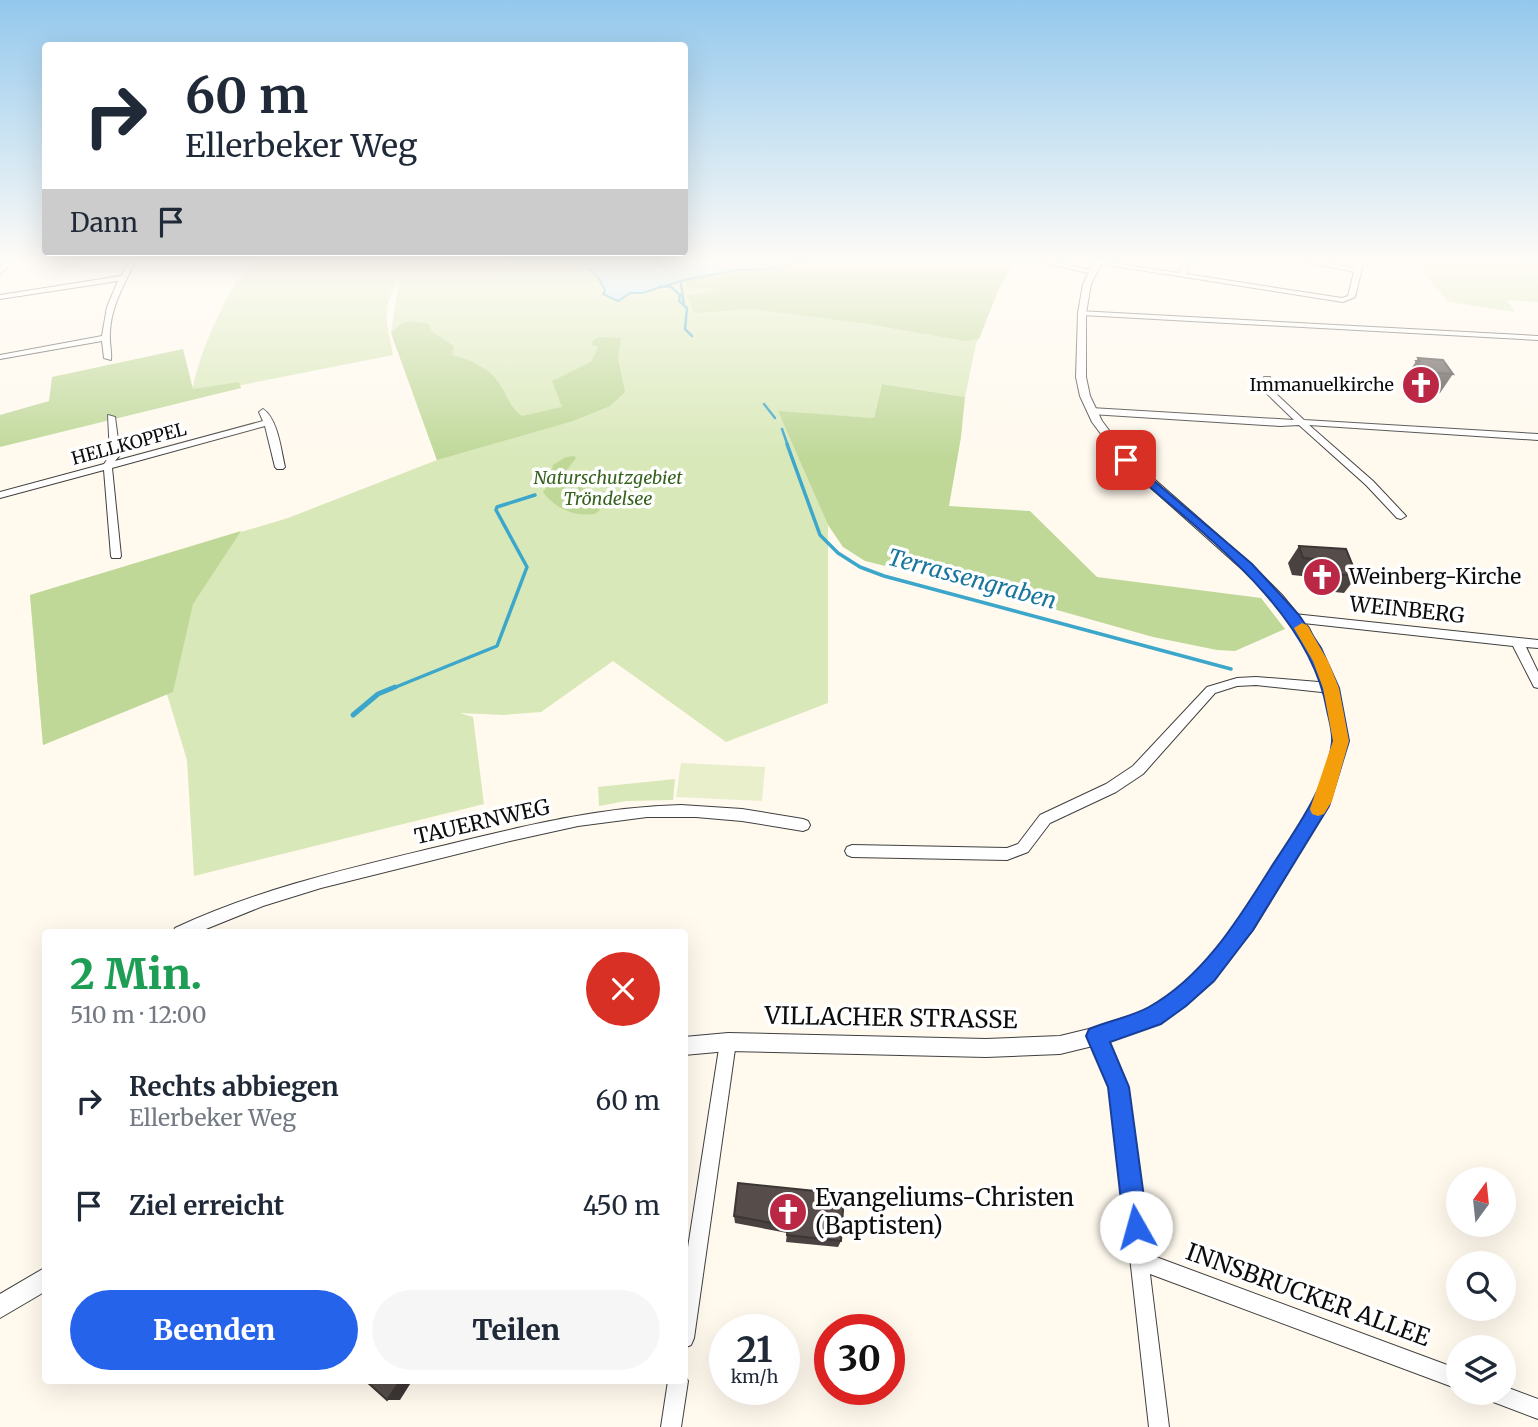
<!DOCTYPE html>
<html lang="de">
<head>
<meta charset="utf-8">
<style>
  :root { --surface:#fff; --page:#f6f6f7; --text:#1f2937; --muted:#747a83; --accent:#2563eb }
  body { margin:0; font-family:Merriweather,serif; background:var(--page); color:var(--text); height:100vh; display:flex; flex-direction:column; font-size:26px; white-space:nowrap }
  * { box-sizing:border-box; margin:0 }
  p { font-size:23px; color:var(--muted) }
  .icon { flex:none; width:38px; height:38px; fill:none; stroke:currentColor; stroke-width:2; stroke-linecap:round; stroke-linejoin:round }
  .map { position:relative; flex:1; overflow:hidden }
  .side { position:absolute; left:42px; top:929px; width:646px; height:455px; display:flex; flex-direction:column; background:var(--surface); border-radius:7px; box-shadow:0 7px 28px #0002 }
  .side>* { flex:none }
  .top-card { position:absolute; left:42px; top:42px; width:646px; height:214px; border-radius:7px; box-shadow:0 7px 28px #0002; background:#fff; color:var(--text); overflow:hidden }
  .needle { width:46px; rotate:15deg }
  .fabs { position:absolute; left:1446px; top:1167px; display:grid; gap:14px }
  .fabs a { display:grid; place-items:center; width:70px; height:70px; border-radius:50%; background:var(--surface); box-shadow:0 7px 28px #0002; font-size:35px }
  .speed { position:absolute; left:709px; top:1314px; display:flex; gap:14px; font-size:35px; font-weight:700; text-align:center }
  .speed>* { display:grid; place-content:center; width:91px; height:91px; border-radius:50%; background:var(--surface); box-shadow:0 7px 28px #0002; line-height:1 }
  .speed small { font-size:18px; font-weight:400 }
  .speed .limit { border:10px solid #d22; background:#fff; color:#111 }
  .pin { position:absolute; display:grid; place-items:center; width:60px; height:60px; color:#fff; margin:-30px; border-radius:14px; box-shadow:0 4px 10px #0006 }
  .me { position:absolute; width:77px; margin:-38px; rotate:353deg; stroke-linejoin:round; filter:drop-shadow(0 0 5px #0008) }
  .turn { display:flex; align-items:center; gap:24px; height:147px; padding:0 28px; font-size:32px }
  .turn .icon { width:91px; height:91px; stroke-width:2.5 }
  .turn b { display:block; font-size:49px; line-height:60px }
  .then { display:flex; align-items:center; height:66px; padding:0 28px; background:#0003; gap:14px; font-size:26px }
  .round { display:grid; place-items:center; flex:none; width:74px; height:74px; border-radius:37px; background:var(--page) }
  .summary { display:flex; align-items:center; justify-content:space-between; height:119px; padding:0 28px }
  h1 { font-size:42px; font-weight:800; line-height:52px; color:#1e9e55 }
  .primary-button { display:flex; gap:14px; margin-top:auto; padding:14px 28px }
  .primary-button a { flex:1; height:80px; border-radius:42px; background:var(--accent); color:#fff; font-size:28px; font-weight:800; line-height:80px; text-align:center }
  .primary-button a+a { background:var(--page); color:var(--text) }
  ul { padding:0; list-style:none }
  li { display:flex; align-items:center; gap:21px; height:105px; padding:0 28px }
  li div { flex:1 }
  li b { display:block; font-size:26px }
  li em { font-style:normal }
  .map>svg:first-child { display:block }
  .green { fill:#d8e8b8 }
  .forest { fill:#bfd898 }
  .pitch { fill:#e8efca }
  .water { fill:#b4e6f5; stroke:#3ca7ca; stroke-width:2 }
  .lines { fill:none; stroke-linecap:round; stroke-linejoin:round }
  .stream-far2 { stroke:#3ca7ca; stroke-width:2.5 }
  .stream-far1 { stroke:#3ca7ca; stroke-width:3.5 }
  .stream { stroke:#3ca7ca; stroke-width:5 }
  .minor-casing { stroke:#404040; stroke-width:2 }
  .tertiary-casing { stroke:#404040; stroke-width:2 }
  .minor { fill:#fff; fill-rule:evenodd }
  .tertiary { fill:#fff; fill-rule:evenodd }
  .wall { fill:#4a4240 }
  .shaded-wall { fill:#3c3634 }
  .building { fill:#564d4a; stroke:#3c3634; stroke-width:2 }
  .route { fill:#2563eb; stroke:#184099; stroke-width:2 }
  .slow { fill:#f59e0b }
  .labels { text-anchor:middle; stroke-width:7; stroke-linejoin:round; paint-order:stroke }
  .far-poi-label { font-size:18px; fill:#0d0d0d; stroke:#fff; text-anchor:end }
  .far-street-label { font-size:18px; fill:#0d0d0d; stroke:#fff }
  .far-park-label { font-size:18px; font-style:italic; fill:#37631f; stroke:#fff }
  .poi-label { font-size:21px; fill:#0d0d0d; stroke:#fff; text-anchor:start }
  .street-label { font-size:21px; fill:#0d0d0d; stroke:#fff }
  .water-label { font-size:23px; font-style:italic; fill:#19769c; stroke:#fff }
  .near-street-label { font-size:24px; fill:#0d0d0d; stroke:#fff }
  .near-poi-label { font-size:24px; fill:#0d0d0d; stroke:#fff; text-anchor:start }
</style>
</head>
<body>
<div class="map">
<svg width="1538" height="1427" viewBox="0 0 1538 1427">
  <rect width="100%" height="100%" fill="#fff9ee"/>
  <g class="green">
    <path d="M252,260H1015L998,291L976,344L965,397L882,384L874,418L779,412L828,525V703L726,742L613,661L541,712L503,715L460,713L473,717L484,804L194,876L187,760L167,694L43,745L30,595L288,518L437,460L391,333L399,282C379,307 388,326 393,355L191,395C199,353 217,316 237,279L243,278Z"/>
    <polygon points="1411,260 1538,260 1538,302 1507,300 1515,312 1449,302"/>
    <polygon points="675,779 673,800 626,801 599,806 598,787"/>
  </g>
  <g class="forest">
    <path d="M814,260H1015L998,291L979,339L965,341L868,324L751,309L694,313L687,296L710,292L713,288H687L684,280C727,272 771,269 814,260Z"/>
    <path d="M414,321L429,324L431,331L454,346L452,355C465,357 489,369 496,379C507,393 508,406 522,416L562,407L552,381L591,362L598,347L592,345L593,340L599,337L621,338L618,359L625,392L610,406L573,421L437,460L391,333L402,323Z"/>
    <polygon points="183,349 193,389 239,382 241,388 0,447 0,415 49,401 52,377"/>
    <polygon points="882,384 965,397 961,437 949,506 1030,511 1097,577 1261,598 1285,629 1235,651 1217,650 1153,637 1000,594 865,561 843,547 828,525 778,411 874,418"/>
    <path d="M574,456L576,458L560,479L561,483L584,487L596,495L600,510L595,514C574,517 556,509 543,492L558,473L552,469L553,465L566,457Z"/>
    <polygon points="241,531 193,604 173,692 43,745 30,595"/>
  </g>
  <polygon class="pitch" points="681,763 765,767 762,801 676,797"/>
  <polygon class="water" points="589,260 814,260 769,269 737,270 684,280 642,293 630,293 618,301 603,294 605,290 598,277 586,265"/>
  <g class="lines">
    <g class="stream-far2">
      <polyline points="832,260 839,261"/>
      <polyline points="681,283 684,305"/>
      <polyline points="659,287 670,286 680,295 679,301 687,308 685,329 692,336"/>
      <polyline points="764,404 775,418"/>
      <polyline points="782,429 788,446"/>
    </g>
    <g class="stream-far1">
      <polyline points="787,444 820,535 838,553 860,567 884,576 1231,669"/>
      <polyline points="391,689 497,646 527,567 496,510 497,507 535,495"/>
    </g>
    <polyline class="stream" points="353,715 378,694 395,687"/>
    <defs>
      <g id="minor">
        <path d="M130,260H136C125,283 111,306 110,332C109,342 112,351 111,360L104,358L102,341L0,359V355L102,336L107,307L118,281L0,299V295L121,276Z"/>
        <polygon points="1034,260 1046,260 1098,272 1094,274 1037,262"/>
        <polygon points="1184,260 1190,260 1186,274 1342,298 1348,296 1354,272 1298,260 1311,260 1355,268 1358,260 1364,260 1355,297 1343,302 1095,263 1098,261 1179,273"/>
        <polygon points="1079,311 1538,336 1538,340 1082,315 1078,313"/>
        <polygon points="1264,377 1270,377 1271,389 1304,420 1538,434 1538,440 1309,425 1373,481 1406,516 1401,519 1397,518 1366,485 1299,425 1280,426 1091,414 1087,411 1091,408 1294,420 1263,390"/>
        <path d="M263,409C278,419 281,450 285,467L283,469H277L275,467L265,426L112,468L121,556L120,558H112L111,556L104,470L0,498V492L104,464L110,455L108,415L115,417L120,455L115,461L263,421L259,412Z"/>
        <polygon points="1294,614 1538,640 1538,648 1526,647 1538,672 1538,688 1534,687 1513,646 1294,622 1288,618"/>
        <polygon points="1256,677 1331,683 1337,688 1331,693 1256,685 1237,686 1215,693 1143,774 1116,792 1050,823 1028,852 1007,860 852,857 847,855 845,851 847,847 852,845 1007,848 1018,844 1040,815 1106,784 1133,766 1207,687 1237,678"/>
        <path d="M681,805L742,809L803,819L808,821L810,825L808,829L803,831L742,821L696,817H647L578,826L510,841L321,888L263,906L196,933H173L175,928C256,890 342,870 429,849C513,829 594,807 681,805Z"/>
        <polygon points="1097,1028 1103,1030 1127,1087 1148,1254 1458,1369 1458,1389 1150,1274 1169,1427 1149,1427 1111,1087 1089,1036 1091,1030"/>
        <polygon points="728,1034 734,1036 736,1042 694,1338 691,1345 684,1348 684,1273 720,1042 722,1036"/>
        <polygon points="684,1374 688,1381 681,1427 661,1427 668,1381 684,1381"/>
        <polygon points="1503,1386 1538,1399 1538,1419 1488,1400 1485,1393 1503,1393"/>
      </g>
      <g id="tertiary">
        <polygon points="7,260 15,260 0,274 0,267"/>
        <polygon points="1095,260 1103,260 1091,284 1086,313 1086,377 1090,396 1102,421 1130,458 1251,564 1282,595 1309,628 1338,688 1348,741 1328,806 1253,930 1213,980 1185,1005 1154,1025 1097,1045 1060,1054 986,1057 728,1051 684,1055 684,1037 728,1033 986,1039 1060,1036 1097,1027 1149,1009 1173,993 1201,968 1241,918 1316,799 1334,741 1324,688 1299,633 1274,601 1243,570 1122,462 1092,422 1080,396 1076,377 1078,313 1083,284"/>
        <polygon points="46,1267 46,1291 0,1318 0,1294"/>
      </g>
    </defs>
    <use href="#minor" class="minor-casing"/>
    <use href="#tertiary" class="tertiary-casing"/>
    <use href="#minor" class="minor"/>
    <use href="#tertiary" class="tertiary"/>
  </g>
  <g class="wall">
    <polygon points="1418,358 1453,374 1440,393 1411,391 1404,380"/>
    <polygon points="1299,546 1346,549 1357,576 1344,593 1325,591 1321,578 1292,575 1288,563"/>
    <polygon points="738,1183 841,1241 838,1247 786,1242 787,1233 735,1223 734,1216"/>
  </g>
  <polygon class="shaded-wall" points="400,1381 412,1381 400,1400 387,1400"/>
  <g class="building">
    <polygon points="1418,358 1443,360 1453,374 1423,372 1416,361 1420,361"/>
    <polygon points="1299,546 1346,549 1357,576 1337,574 1333,561 1303,558"/>
    <polygon points="738,1183 844,1194 841,1241 787,1235 788,1226 734,1216"/>
    <polygon points="366,1381 400,1381 387,1400"/>
  </g>
  <linearGradient id="sky" x2="0" y2="1"><stop stop-color="#93c8ed"/><stop offset="0.57" stop-color="#fffcf7"/><stop offset="1" stop-color="#fffcf7" stop-opacity="0"/></linearGradient>
  <rect width="1538" height="459" fill="url(#sky)"/>
  <path class="route" d="M1126,457L1252,564L1299,615L1321,648L1339,688L1349,741L1329,806L1253,930L1214,981L1186,1006L1161,1024L1110,1042L1129,1087L1148,1227L1145,1235L1136,1238L1128,1235L1124,1227L1108,1087L1086,1036L1089,1029C1108,1021 1131,1017 1149,1007C1203,977 1238,920 1270,869C1294,832 1328,786 1332,742C1333,732 1329,720 1327,710C1309,607 1196,529 1122,463V458Z"/>
  <polygon class="slow" points="1302,623 1307,625 1328,661 1339,688 1349,741 1332,801 1324,814 1318,816 1312,814 1310,809 1333,741 1323,688 1313,661 1294,628"/>
  <defs>
    <symbol id="church-disc" viewBox="-11 -11 22 22"><circle r="9.5" fill="#ba2845" stroke="#fff"/><path d="M-1.2-6h2.4v3.5h3.3v2.4h-3.3V6h-2.4V-.1h-3.3v-2.4h3.3Z" fill="#fff"/></symbol>
  </defs>
  <g fill-rule="evenodd">
    <use href="#church-disc" x="1399" y="363" width="44" height="44"/>
    <use href="#church-disc" x="1300" y="555" width="44" height="44"/>
    <use href="#church-disc" x="766" y="1190" width="44" height="44"/>
  </g>
  <g class="labels">
    <g class="far-poi-label">
      <text x="1394" y="391">Immanuelkirche</text>
    </g>
    <g class="far-street-label">
      <text transform="translate(129 444) rotate(-15)" y="6">HELLKOPPEL</text>
    </g>
    <g class="far-park-label">
      <text x="608" y="484">Naturschutzgebiet<tspan x="608" dy="21">Tröndelsee</tspan></text>
    </g>
    <g class="poi-label">
      <text x="1349" y="584">Weinberg-Kirche</text>
    </g>
    <g class="street-label">
      <text transform="translate(1407 610) rotate(6)" y="7">WEINBERG</text>
      <text transform="translate(482 822) rotate(-13)" y="7">TAUERNWEG</text>
    </g>
    <g class="water-label">
      <text transform="translate(972 579) rotate(15)" y="8">Terrassengraben</text>
    </g>
    <g class="near-street-label">
      <text transform="translate(891 1018) rotate(1)" y="8">VILLACHER STRASSE</text>
      <text transform="translate(1308 1295) rotate(20)" y="8">INNSBRUCKER ALLEE</text>
    </g>
    <g class="near-poi-label">
      <text x="815" y="1206">Evangeliums-Christen<tspan x="815" dy="28">(Baptisten)</tspan></text>
    </g>
  </g>
</svg>
<div class="fabs">
<a><svg class="needle" viewBox="-14 -14 28 28"><path d="M0-13l5 13h-10z" fill="#e53935"/><path d="M0 13l5-13h-10z" fill="#747a83"/></svg></a>
<a><svg class="icon" aria-label="search" viewBox="0 0 24 24"><circle cx="10" cy="10" r="6"/><path d="M15 15l6 6"/></svg></a>
<a><svg class="icon" aria-label="layers" viewBox="0 0 24 24"><path d="M12 4l9 5-9 5-9-5zM3 14l9 5 9-5"/></svg></a>
</div>
<div class="speed"><div>21<small>km/h</small></div><div class="limit">30</div></div>
<div class="pin" style="left:1126px;top:460px;background:#d93025"><svg class="icon" aria-label="arrive" viewBox="0 0 24 24"><path d="M6 21V4h12l-3 4 3 4H6"/></svg></div>
<svg class="me" style="left:1136px;top:1227px" viewBox="-20 -20 40 40"><circle r="19" fill="#fff"/><path d="M0-13L10 11 0 6-10 11z" fill="#2563eb"/></svg>
<div class="top-card">
<div class="turn"><svg class="icon" aria-label="right" viewBox="0 0 24 24"><path d="M7 20v-9h11M14 6l5 5-5 5"/></svg><div><b>60 m</b>Ellerbeker Weg</div></div>
<div class="then">Dann<svg class="icon" aria-label="arrive" viewBox="0 0 24 24"><path d="M6 21V4h12l-3 4 3 4H6"/></svg></div>
</div>
<section class="side">
<div class="summary"><div><h1>2 Min.</h1><p>510 m · 12:00</p></div><a class="round" style="background:#d93025;color:#fff"><svg class="icon" aria-label="close" viewBox="0 0 24 24"><path d="M6 6l12 12M18 6L6 18"/></svg></a></div>
<ul>
<li><svg class="icon" aria-label="right" viewBox="0 0 24 24"><path d="M7 20v-9h11M14 6l5 5-5 5"/></svg><div><b>Rechts abbiegen</b><p>Ellerbeker Weg</p></div><em>60 m</em></li>
<li><svg class="icon" aria-label="arrive" viewBox="0 0 24 24"><path d="M6 21V4h12l-3 4 3 4H6"/></svg><div><b>Ziel erreicht</b></div><em>450 m</em></li>
</ul>
<div class="primary-button"><a>Beenden</a><a>Teilen</a></div>
</section>
</div>
</body>
</html>
